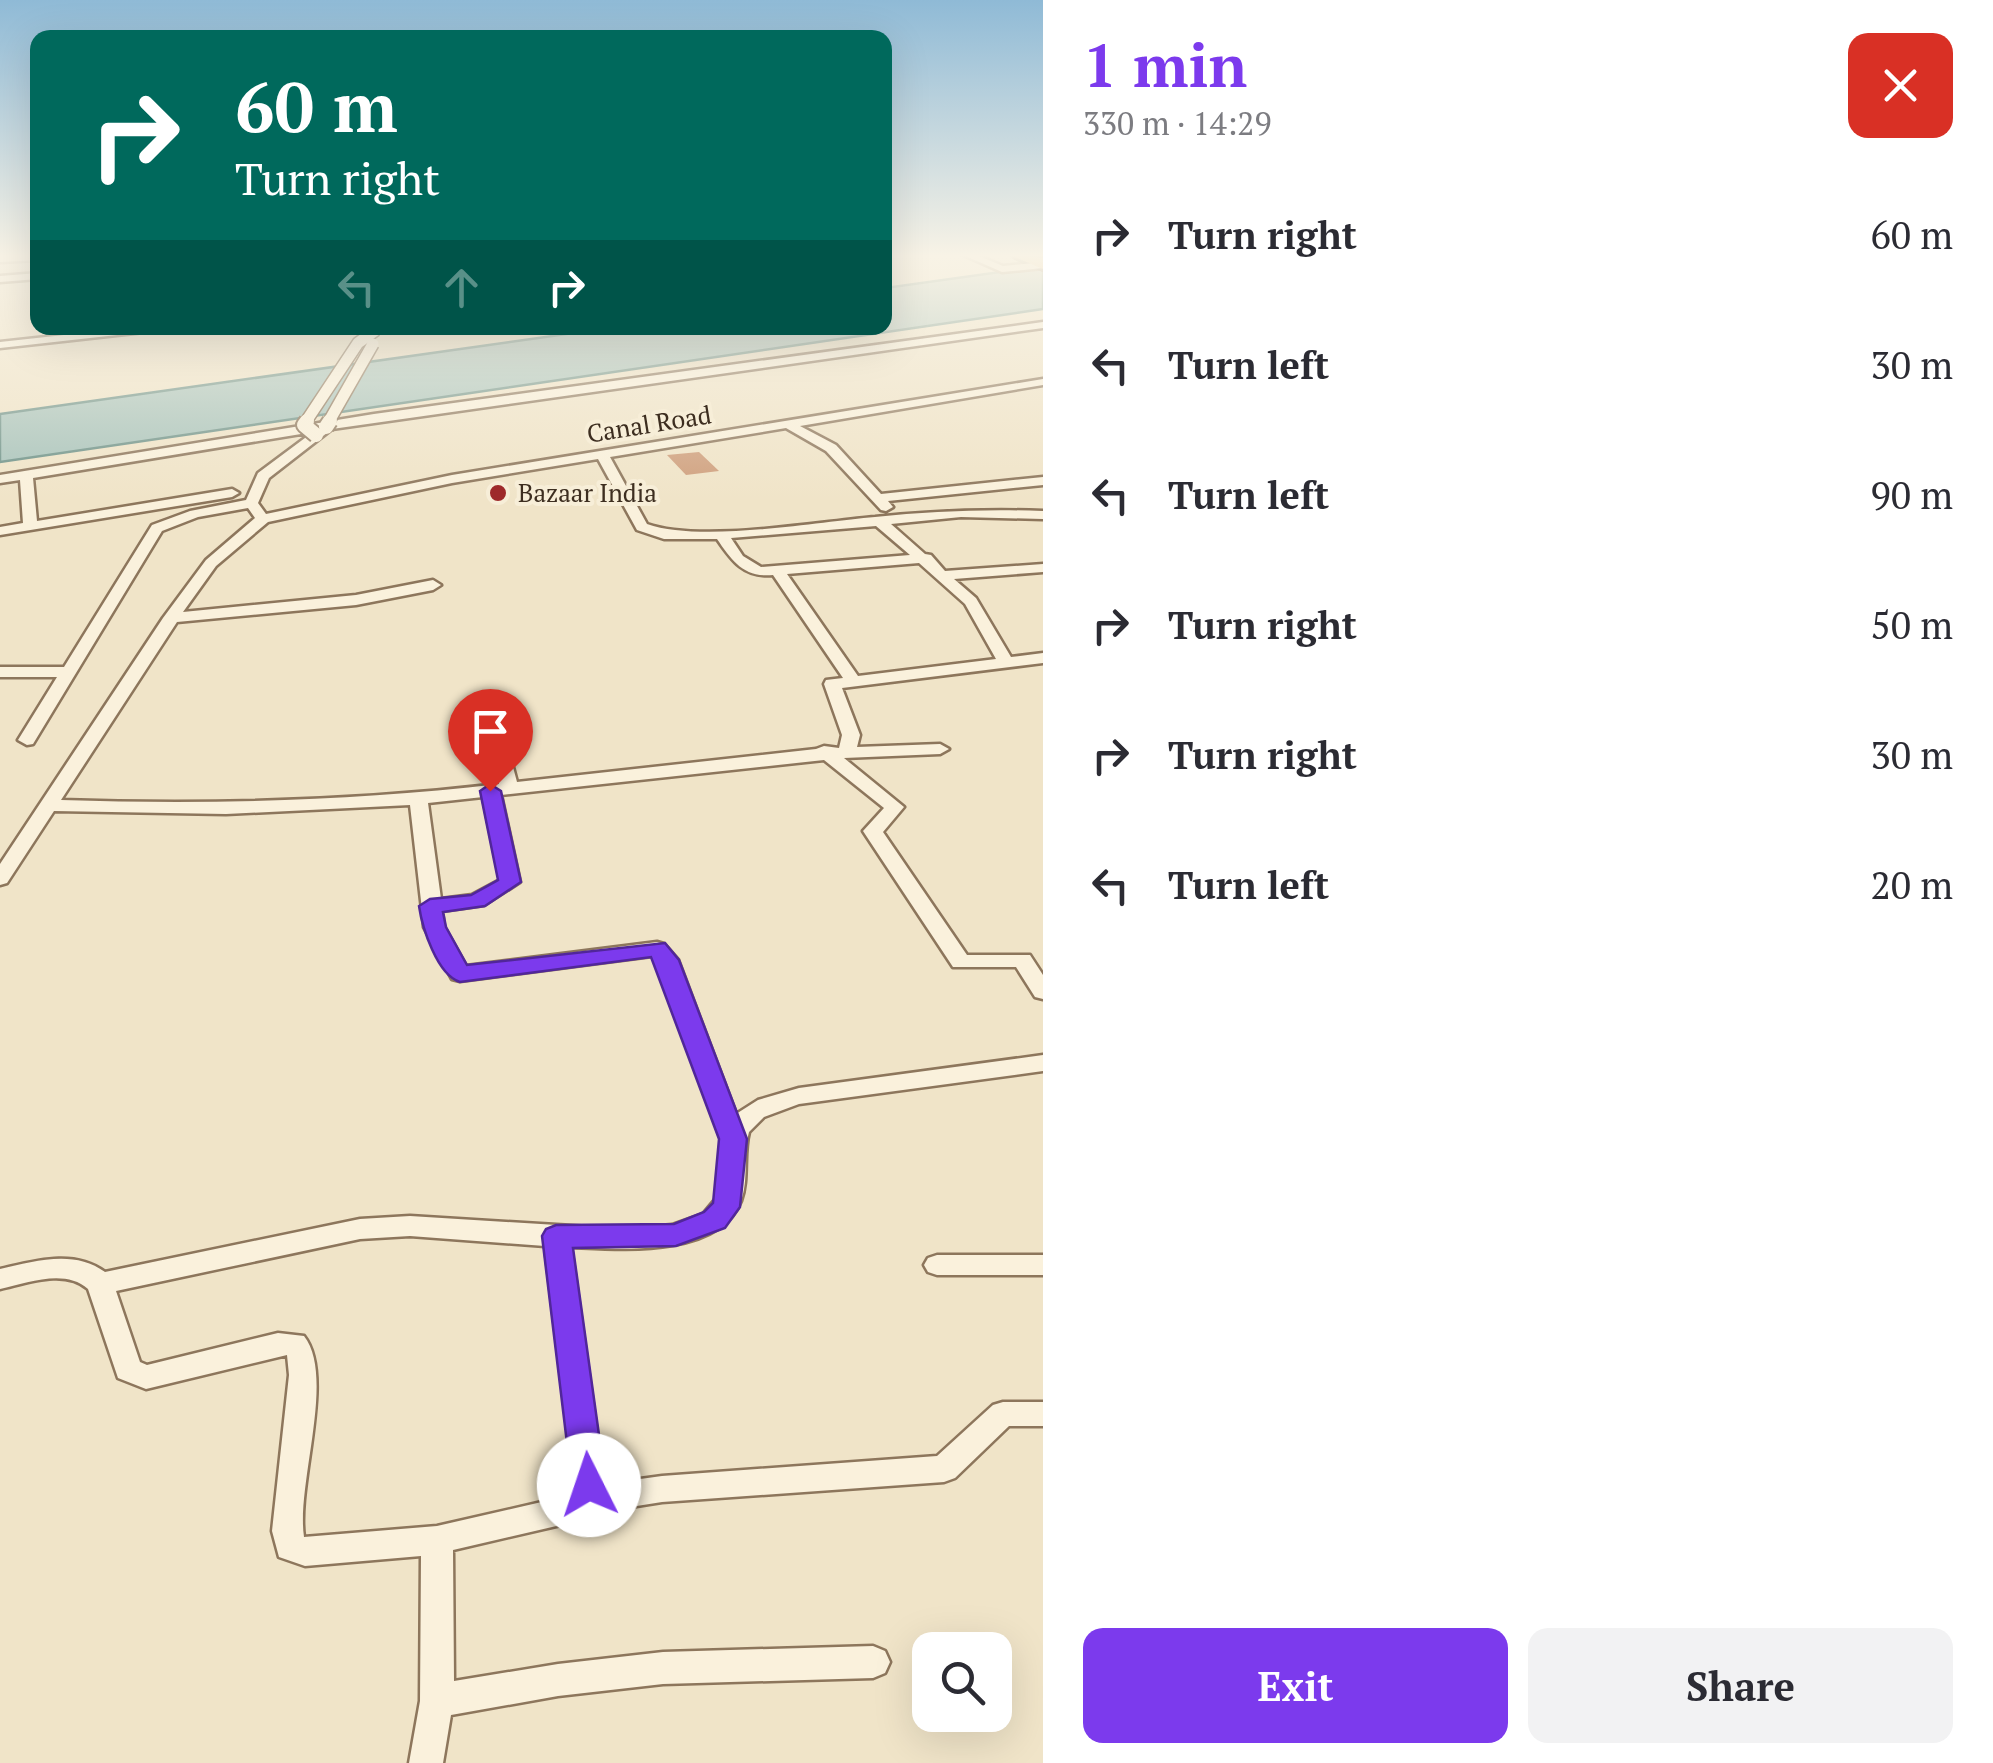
<!DOCTYPE html>
<html lang="en">
<head>
<meta charset="utf-8">
<style>
  :root { --surface:#fff; --page:#f2f2f3; --text:#2b2b33; --muted:#7c7c81; --accent:#7c3aed }
  body { margin:0; font-family:"PT Serif",serif; background:var(--page); color:var(--text); height:100vh; display:flex; flex-direction:column; font-size:38px; white-space:nowrap }
  * { box-sizing:border-box; margin:0 }
  p { font-size:32px; color:var(--muted) }
  .icon { flex:none; width:55px; height:55px; fill:none; stroke:currentColor; stroke-width:2; stroke-linecap:round; stroke-linejoin:round }
  .map { position:relative; flex:1; overflow:hidden }
  .side { display:flex; flex-direction:column; background:var(--surface); width:950px }
  .side>* { flex:none }
  .guide { position:absolute; left:30px; top:30px; width:862px; height:305px; border-radius:20px; box-shadow:0 10px 40px #0002; background:#00695c; color:#fff; overflow:hidden }
  .controls { position:absolute; left:912px; top:1632px; display:grid; gap:20px }
  .controls a { display:grid; place-items:center; width:100px; height:100px; border-radius:20px; background:var(--surface); box-shadow:0 10px 40px #0002; font-size:50px }
  .pin { position:absolute; display:grid; place-items:center; width:85px; height:85px; color:#fff; margin:-102px -42px; border-radius:50% 50% 50% 0; rotate:-45deg; box-shadow:0 0 10px #0007 }
  .pin .icon { rotate:45deg }
  .me { position:absolute; width:110px; margin:-55px; rotate:356deg; stroke-linejoin:round; filter:drop-shadow(0 0 8px #0008) }
  .turn { display:flex; align-items:center; gap:35px; height:210px; padding:0 40px; font-size:45px }
  .turn .icon { width:130px; height:130px; stroke-width:2.5 }
  .turn b { display:block; font-size:70px; line-height:85px }
  .lanes { display:flex; align-items:center; height:95px; padding:0 40px; background:#0003; justify-content:center; gap:50px; direction:ltr }
  .lanes .off { opacity:.35 }
  .round { display:grid; place-items:center; flex:none; width:105px; height:105px; border-radius:20px; background:var(--page) }
  .head { display:flex; align-items:center; justify-content:space-between; height:170px; padding:0 40px }
  h1 { font-size:60px; font-weight:700; line-height:75px; color:var(--accent) }
  .cta { display:flex; gap:20px; margin-top:auto; padding:20px 40px }
  .cta a { flex:1; height:115px; border-radius:20px; background:var(--accent); color:#fff; font-size:40px; font-weight:700; line-height:115px; text-align:center }
  .cta a+a { background:var(--page); color:var(--text) }
  ul { padding:0; list-style:none }
  li { display:flex; align-items:center; gap:30px; height:130px; padding:0 40px }
  li div { flex:1 }
  li b { display:block; font-size:38px }
  li em { font-style:normal }
  main { display:flex; flex:1; min-height:0 }
  .map>svg:first-child { display:block }
  .water { fill:#a9c4bc; stroke:#6f938a; stroke-width:2.5 }
  .building { fill:#cf9f7d }
  .lines { fill:none; stroke-linecap:round; stroke-linejoin:round }
  .minor-casing { stroke:#8d765c; stroke-width:5 }
  .trunk-casing { stroke:#5b4430; stroke-width:6 }
  .minor { fill:#faf1dc; fill-rule:evenodd }
  .trunk { fill:#eabe7c; fill-rule:evenodd }
  .minor-bridge-far1-casing { stroke:#8d765c; stroke-width:14; stroke-linecap:butt }
  .minor-bridge-casing { stroke:#8d765c; stroke-width:18; stroke-linecap:butt }
  .minor-bridge-far1 { stroke:#faf1dc; stroke-width:11 }
  .minor-bridge { stroke:#faf1dc; stroke-width:14 }
  .route { fill:#7c3aed; stroke:#51269a; stroke-width:2.5 }
  .poi-dot { fill:#9e2a2b; stroke:#f7eed8; stroke-width:4 }
  .labels { text-anchor:middle; stroke-width:8; stroke-linejoin:round; paint-order:stroke }
  .far-street-label { font-size:25px; fill:#3d2e20; stroke:#f7eed8 }
  .far-poi-label { font-size:25px; fill:#3d2e20; stroke:#f7eed8; text-anchor:start }
</style>
</head>
<body>
<main>
<div class="map">
<svg width="1043" height="1763" viewBox="0 0 1043 1763">
  <rect width="100%" height="100%" fill="#f0e4c8"/>
  <polygon class="water" points="1043,266 1043,309 0,462 0,414 609,328 885,328 885,288"/>
  <polygon class="building" points="699,452 719,471 686,475 667,455"/>
  <g class="lines">
    <defs>
      <g id="minor">
        <polygon points="38,254 38,260 0,262 0,256"/>
        <polygon points="961,254 974,254 1003,266 1043,262 1043,268 1002,272"/>
        <polygon points="38,273 38,279 0,282 0,276"/>
        <path d="M1043,322V328L332,429L269,478L258,503L266,514L452,475L1043,379V385L800,426L836,445L881,494L1043,477V485L888,501L893,507L886,511L881,510L826,451L786,428L610,457L647,524C701,543 816,522 875,517C931,511 986,509 1043,511V519L961,517L891,524L925,554L931,555L945,571L1043,564V572L954,579L976,598L1011,657L1043,653V663L842,688L860,735L857,747L940,744L949,749L940,754L844,758L904,807L883,832L967,955H1030L1043,975V999L1035,997L1016,967H953L863,831L884,808L824,760L501,795L520,882L484,905L442,911L444,927L466,966L657,942L664,944L678,960L736,1114L758,1100L799,1088L1043,1055V1071L799,1104L764,1117L749,1132C743,1155 749,1179 741,1201C719,1258 620,1249 571,1247L604,1484L662,1476L937,1456L993,1405L1003,1402H1043V1426H1009L955,1478L944,1482L662,1502L586,1514L565,1524L453,1550L454,1681L558,1664L663,1652L873,1646L885,1651L890,1662L885,1673L873,1678L663,1684L558,1696L451,1715L443,1763H409L420,1701L421,1556L305,1566L279,1557L272,1531L289,1375L287,1355L146,1389L118,1378L88,1289C65,1268 27,1283 0,1289V1269C35,1261 74,1249 105,1272L360,1219L410,1216L622,1229L672,1225L703,1214L718,1196L722,1142L657,962L652,956L460,981L452,979L424,927L410,805L226,814L54,811L7,883L0,885V864L163,618L206,560L255,518L248,508L198,517L162,531L33,744L27,745L18,740L57,677H0V667H64L152,525L190,511L246,500L258,473L313,432L33,478L37,521L232,489L239,493L232,497L0,535V527L23,523L20,480L0,483V475L374,414ZM598,459L637,530L664,539H717C732,561 744,578 773,575L843,678L826,680L824,684L842,735L839,748L824,746L816,749L517,782L495,700L487,695L479,700L499,784C353,801 208,805 61,800L177,622L356,605L433,590L441,585L433,580L356,595L183,612L216,566L268,522L452,483ZM876,526L910,555L761,567L743,556L731,538ZM919,563L965,604L996,659L858,676L787,574ZM483,797L500,880L472,895L441,899L428,803ZM410,1236L545,1246L574,1484L570,1491L559,1498L437,1526L304,1537C296,1484 336,1377 304,1336L278,1333L147,1365L140,1362L116,1291L360,1239Z"/>
        <polygon points="128,328 158,328 153,331 0,348 0,342"/>
        <polygon points="937,1255 1043,1255 1043,1275 937,1275 928,1272 924,1265 928,1258"/>
      </g>
      <polygon id="trunk" points="1012,254 1043,258 1043,269 1015,257"/>
    </defs>
    <use href="#minor" class="minor-casing"/>
    <use href="#trunk" class="trunk-casing"/>
    <use href="#minor" class="minor"/>
    <use href="#trunk" class="trunk"/>
    <defs>
      <g id="minor-bridge-far1">
        <polyline points="305,423 358,343 376,330"/>
        <polyline points="328,423 373,344"/>
      </g>
      <g id="minor-bridge">
        <polyline points="307,421 304,425 316,435"/>
        <polyline points="326,427 330,421"/>
      </g>
    </defs>
    <use href="#minor-bridge-far1" class="minor-bridge-far1-casing"/>
    <use href="#minor-bridge" class="minor-bridge-casing"/>
    <use href="#minor-bridge-far1" class="minor-bridge-far1"/>
    <use href="#minor-bridge" class="minor-bridge"/>
  </g>
  <linearGradient id="sky" x2="0" y2="1"><stop stop-color="#8fbad6"/><stop offset="0.51" stop-color="#f8f3e6"/><stop offset="1" stop-color="#f8f3e6" stop-opacity="0"/></linearGradient>
  <rect width="1043" height="501" fill="url(#sky)"/>
  <path class="route" d="M490,784L501,791L521,882L485,906L443,912L446,927L467,965L665,943L679,960L747,1139L740,1207L725,1228L676,1246L573,1248L606,1485L601,1495L589,1500L577,1495L572,1485L542,1236L546,1229L556,1225L674,1224L704,1212L713,1203L719,1139L651,957L460,982C437,975 422,927 419,906L430,899L471,895L498,880L480,791Z"/>
  <circle class="poi-dot" cx="498" cy="493" r="10"/>
  <g class="labels">
    <g class="far-street-label">
      <text transform="translate(649 424) rotate(-9)" y="9">Canal Road</text>
    </g>
    <g class="far-poi-label">
      <text x="518" y="502">Bazaar India</text>
    </g>
  </g>
</svg>
<div class="controls">
<a><svg class="icon" aria-label="search" viewBox="0 0 24 24"><circle cx="10" cy="10" r="6"/><path d="M15 15l6 6"/></svg></a>
</div>
<div class="pin" style="left:490px;top:791px;background:#d93025"><svg class="icon" aria-label="arrive" viewBox="0 0 24 24"><path d="M6 21V4h12l-3 4 3 4H6"/></svg></div>
<svg class="me" style="left:589px;top:1485px" viewBox="-20 -20 40 40"><circle r="19" fill="#fff"/><path d="M0-13L10 11 0 6-10 11z" fill="#7c3aed"/></svg>
<div class="guide">
<div class="turn"><svg class="icon" aria-label="right" viewBox="0 0 24 24"><path d="M7 20v-9h11M14 6l5 5-5 5"/></svg><div><b>60 m</b>Turn right</div></div>
<div class="lanes"><svg class="icon off" aria-label="left" viewBox="0 0 24 24"><path d="M17 20v-9H6M10 6l-5 5 5 5"/></svg><svg class="icon off" aria-label="ahead" viewBox="0 0 24 24"><path d="M12 20V5M6 11l6-6 6 6"/></svg><svg class="icon" aria-label="right" viewBox="0 0 24 24"><path d="M7 20v-9h11M14 6l5 5-5 5"/></svg></div>
</div>
</div>
<section class="side">
<div class="head"><div><h1>1 min</h1><p>330 m · 14:29</p></div><a class="round" style="background:#d93025;color:#fff"><svg class="icon" aria-label="close" viewBox="0 0 24 24"><path d="M6 6l12 12M18 6L6 18"/></svg></a></div>
<ul>
<li><svg class="icon" aria-label="right" viewBox="0 0 24 24"><path d="M7 20v-9h11M14 6l5 5-5 5"/></svg><div><b>Turn right</b></div><em>60 m</em></li>
<li><svg class="icon" aria-label="left" viewBox="0 0 24 24"><path d="M17 20v-9H6M10 6l-5 5 5 5"/></svg><div><b>Turn left</b></div><em>30 m</em></li>
<li><svg class="icon" aria-label="left" viewBox="0 0 24 24"><path d="M17 20v-9H6M10 6l-5 5 5 5"/></svg><div><b>Turn left</b></div><em>90 m</em></li>
<li><svg class="icon" aria-label="right" viewBox="0 0 24 24"><path d="M7 20v-9h11M14 6l5 5-5 5"/></svg><div><b>Turn right</b></div><em>50 m</em></li>
<li><svg class="icon" aria-label="right" viewBox="0 0 24 24"><path d="M7 20v-9h11M14 6l5 5-5 5"/></svg><div><b>Turn right</b></div><em>30 m</em></li>
<li><svg class="icon" aria-label="left" viewBox="0 0 24 24"><path d="M17 20v-9H6M10 6l-5 5 5 5"/></svg><div><b>Turn left</b></div><em>20 m</em></li>
</ul>
<div class="cta"><a>Exit</a><a>Share</a></div>
</section>
</main>
</body>
</html>
